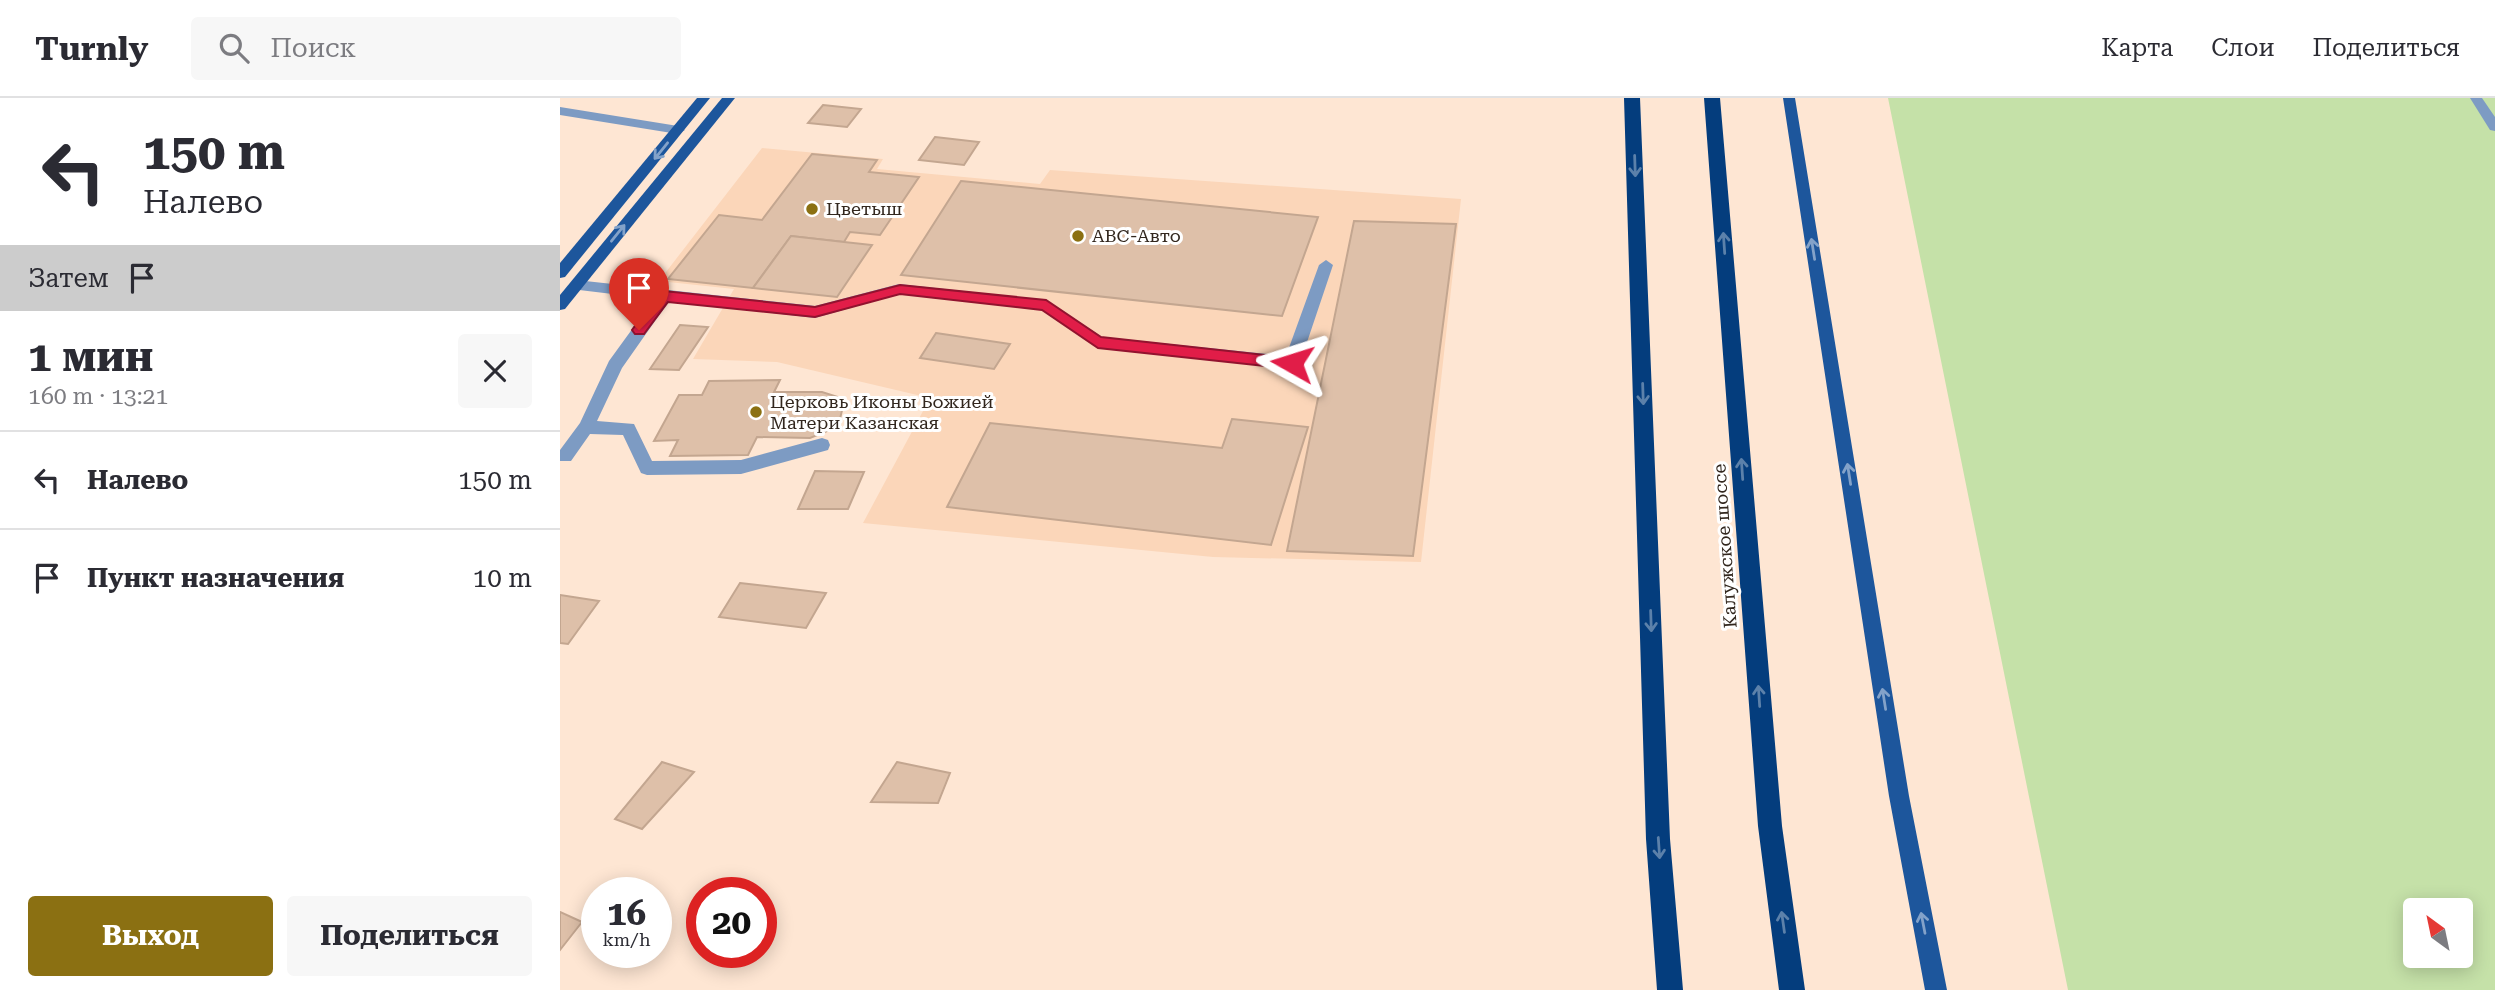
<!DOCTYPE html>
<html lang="ru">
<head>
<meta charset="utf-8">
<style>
  :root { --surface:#fff; --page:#f7f7f7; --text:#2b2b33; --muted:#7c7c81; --line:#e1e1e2; --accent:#8b7012 }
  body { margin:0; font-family:"Roboto Serif",serif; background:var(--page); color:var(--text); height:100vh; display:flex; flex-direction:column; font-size:26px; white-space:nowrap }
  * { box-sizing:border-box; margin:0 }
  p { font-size:23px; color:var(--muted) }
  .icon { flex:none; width:38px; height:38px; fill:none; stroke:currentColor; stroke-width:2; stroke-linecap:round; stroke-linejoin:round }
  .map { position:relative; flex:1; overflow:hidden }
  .panel { display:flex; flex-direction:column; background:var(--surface); width:560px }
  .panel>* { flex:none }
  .hud { background:#fff; color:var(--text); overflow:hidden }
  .needle { width:46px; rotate:327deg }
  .tools { position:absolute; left:1843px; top:800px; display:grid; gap:14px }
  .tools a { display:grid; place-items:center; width:70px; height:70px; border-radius:7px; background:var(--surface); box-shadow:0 4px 18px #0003; font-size:35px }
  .speed { position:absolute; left:21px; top:779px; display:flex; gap:14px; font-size:35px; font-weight:700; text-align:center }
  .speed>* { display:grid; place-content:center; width:91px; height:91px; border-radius:50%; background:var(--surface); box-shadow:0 4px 18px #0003; line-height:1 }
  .speed small { font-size:18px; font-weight:400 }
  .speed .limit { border:10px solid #d22; background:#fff; color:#111 }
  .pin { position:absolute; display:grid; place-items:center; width:60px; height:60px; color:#fff; margin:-72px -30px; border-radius:50% 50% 50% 0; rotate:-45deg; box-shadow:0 0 7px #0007 }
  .pin .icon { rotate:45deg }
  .me { position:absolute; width:77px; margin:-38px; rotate:276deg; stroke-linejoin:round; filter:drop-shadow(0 0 5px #0008) }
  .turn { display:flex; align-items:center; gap:24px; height:147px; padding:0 28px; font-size:32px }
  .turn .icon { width:91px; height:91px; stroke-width:2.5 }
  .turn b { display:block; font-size:49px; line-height:60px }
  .then { display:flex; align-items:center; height:66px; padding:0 28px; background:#0003; gap:14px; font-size:26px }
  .round { display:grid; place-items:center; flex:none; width:74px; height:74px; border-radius:7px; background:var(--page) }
  .head { display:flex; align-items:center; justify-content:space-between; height:119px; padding:0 28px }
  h1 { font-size:42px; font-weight:700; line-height:52px }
  .action { display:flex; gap:14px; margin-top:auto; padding:14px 28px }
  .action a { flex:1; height:80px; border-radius:7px; background:var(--accent); color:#fff; font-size:28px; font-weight:700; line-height:80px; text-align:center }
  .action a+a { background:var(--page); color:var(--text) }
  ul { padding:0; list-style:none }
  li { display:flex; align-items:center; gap:21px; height:98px; padding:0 28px; border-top:2px solid var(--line) }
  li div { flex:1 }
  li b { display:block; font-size:26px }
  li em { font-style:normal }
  header { display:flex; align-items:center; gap:42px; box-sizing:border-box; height:98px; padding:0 35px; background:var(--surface); border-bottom:2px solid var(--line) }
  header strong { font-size:33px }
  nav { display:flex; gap:38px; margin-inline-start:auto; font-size:24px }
  .search { width:490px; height:63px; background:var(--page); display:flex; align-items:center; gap:18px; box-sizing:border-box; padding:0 24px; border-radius:7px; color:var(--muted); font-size:26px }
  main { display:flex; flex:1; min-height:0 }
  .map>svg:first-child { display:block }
  .built { fill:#fbd6b9 }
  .green { fill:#c5e1a8; fill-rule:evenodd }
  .building { fill:#dec0a9; stroke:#c3a690; stroke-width:2 }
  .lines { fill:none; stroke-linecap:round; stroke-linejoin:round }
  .minor { fill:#7d9bc3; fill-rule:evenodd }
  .major { fill:#1d569c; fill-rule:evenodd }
  .highway { fill:#043d7d; fill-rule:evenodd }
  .oneway { stroke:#83a2c9 }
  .oneway2 { stroke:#5c81aa }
  .route { fill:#e11d48; stroke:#92132f; stroke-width:2 }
  .poi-dot { fill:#8b7012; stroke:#fff; stroke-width:2.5 }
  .labels { text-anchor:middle; stroke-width:6; stroke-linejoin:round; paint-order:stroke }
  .poi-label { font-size:18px; fill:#32271e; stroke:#fff; text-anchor:start }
  .street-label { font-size:18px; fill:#32271e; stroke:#fff }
</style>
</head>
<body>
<header>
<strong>Turnly</strong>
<div class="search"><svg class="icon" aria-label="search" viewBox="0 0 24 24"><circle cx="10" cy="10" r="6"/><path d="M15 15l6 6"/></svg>Поиск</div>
<nav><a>Карта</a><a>Слои</a><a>Поделиться</a></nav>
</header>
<main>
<section class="panel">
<div class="hud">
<div class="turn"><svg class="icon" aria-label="left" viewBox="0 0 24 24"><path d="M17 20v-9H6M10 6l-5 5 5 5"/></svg><div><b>150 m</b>Налево</div></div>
<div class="then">Затем<svg class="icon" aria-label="arrive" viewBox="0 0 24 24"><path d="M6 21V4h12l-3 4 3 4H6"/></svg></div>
</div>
<div class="head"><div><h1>1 мин</h1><p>160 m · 13:21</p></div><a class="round"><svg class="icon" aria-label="close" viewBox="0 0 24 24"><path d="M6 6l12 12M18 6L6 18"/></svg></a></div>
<ul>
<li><svg class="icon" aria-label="left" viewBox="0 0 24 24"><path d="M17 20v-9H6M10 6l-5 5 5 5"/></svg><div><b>Налево</b></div><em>150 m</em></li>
<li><svg class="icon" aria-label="arrive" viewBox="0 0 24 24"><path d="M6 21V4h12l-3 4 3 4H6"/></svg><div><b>Пункт назначения</b></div><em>10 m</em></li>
</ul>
<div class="action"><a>Выход</a><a>Поделиться</a></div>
</section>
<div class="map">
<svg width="1935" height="892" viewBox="0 0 1935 892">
  <rect width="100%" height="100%" fill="#fee6d3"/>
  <polygon class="built" points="202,50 323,61 317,71 480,86 490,72 901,101 861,464 653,459 303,425 370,300 217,264 133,261 174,191 99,183"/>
  <path class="green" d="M1328,0H1935V892H1508ZM1855,812H1900V858H1855Z"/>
  <g class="building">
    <polygon points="263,7 301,11 287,29 248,25"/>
    <polygon points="375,39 419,44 404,67 359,62"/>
    <polygon points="252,56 317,62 309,74 359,79 320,137 290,134 284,144 231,138 193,190 108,181 159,117 202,122"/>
    <polygon points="401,83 758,119 722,218 341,177"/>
    <polygon points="794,123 896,126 853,458 727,453"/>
    <polygon points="231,138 284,144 312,147 277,199 193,190"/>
    <polygon points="120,227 148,229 119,272 90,271"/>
    <polygon points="376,235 450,246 434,271 360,260"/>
    <polygon points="220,282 214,294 262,294 278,299 283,308 280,321 270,332 250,340 197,339 188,357 110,358 118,342 94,343 119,297 142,297 149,283"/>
    <polygon points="672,321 748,329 711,447 387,409 430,325 662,350"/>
    <polygon points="255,373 304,374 288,411 238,411"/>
    <polygon points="180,485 266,495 246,530 159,519"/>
    <polygon points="0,497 39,503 8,546 0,545"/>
    <polygon points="102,664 134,674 82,731 55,721"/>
    <polygon points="337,664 390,675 378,705 311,704"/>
    <polygon points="0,814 22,824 0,852"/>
  </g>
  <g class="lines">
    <g class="minor">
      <polygon points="1910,0 1922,0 1935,19 1935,33 1930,32"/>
      <polygon points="0,9 118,28 125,32 118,36 0,17"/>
      <polygon points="766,162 773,167 740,265 732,271 538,250 482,212 339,196 255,220 109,203 62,270 37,323 74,326 92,363 181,362 262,340 268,342 270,347 268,352 181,376 87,377 81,375 63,337 30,336 11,363 0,363 0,352 20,325 49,263 94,201 11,191 9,187 16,182 255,208 339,186 486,202 542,239 726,258 759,167"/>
    </g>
    <g class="major">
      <polygon points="137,0 150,0 5,179 0,180 0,165"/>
      <polygon points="162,0 175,0 5,211 0,212 0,197"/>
      <polygon points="1223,0 1235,0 1349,698 1387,892 1365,892 1329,698"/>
    </g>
    <g class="highway">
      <polygon points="1064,0 1080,0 1110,741 1123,892 1097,892 1086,741"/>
      <polygon points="1144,0 1160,0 1222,728 1245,892 1219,892 1198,728"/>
    </g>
  </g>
  <defs><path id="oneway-shaft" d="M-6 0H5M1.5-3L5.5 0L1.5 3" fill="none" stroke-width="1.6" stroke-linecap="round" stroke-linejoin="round" transform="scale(1.75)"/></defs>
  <g class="oneway">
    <use href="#oneway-shaft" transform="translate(101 53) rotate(129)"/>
    <use href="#oneway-shaft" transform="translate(58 135) rotate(-51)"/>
    <use href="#oneway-shaft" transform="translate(1253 151) rotate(-99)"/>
    <use href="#oneway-shaft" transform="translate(1289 376) rotate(-99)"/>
    <use href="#oneway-shaft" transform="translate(1324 601) rotate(-99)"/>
    <use href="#oneway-shaft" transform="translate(1363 825) rotate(-101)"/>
  </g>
  <g class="oneway2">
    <use href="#oneway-shaft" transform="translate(1075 68) rotate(88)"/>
    <use href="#oneway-shaft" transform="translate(1164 145) rotate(-94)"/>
    <use href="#oneway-shaft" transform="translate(1083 296) rotate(88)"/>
    <use href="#oneway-shaft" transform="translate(1182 371) rotate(-94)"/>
    <use href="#oneway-shaft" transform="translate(1091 523) rotate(88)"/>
    <use href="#oneway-shaft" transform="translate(1199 598) rotate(-94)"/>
    <use href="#oneway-shaft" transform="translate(1099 750) rotate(86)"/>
    <use href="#oneway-shaft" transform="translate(1223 824) rotate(-98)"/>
  </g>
  <polygon class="route" points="340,187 486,202 541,239 732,260 739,265 732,271 538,250 482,212 340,196 255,219 108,204 84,236 75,236 72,232 99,195 104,193 255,209"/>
  <g class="poi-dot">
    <circle cx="252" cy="111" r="7"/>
    <circle cx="518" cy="138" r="7"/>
    <circle cx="196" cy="314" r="7"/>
  </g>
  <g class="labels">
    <g class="poi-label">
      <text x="266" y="117">Цветыш</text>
      <text x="532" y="144">АВС-Авто</text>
      <text x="210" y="310">Церковь Иконы Божией<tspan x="210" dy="21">Матери Казанская</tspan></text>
    </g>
    <g class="street-label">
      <text transform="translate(1165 448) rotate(-94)" y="6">Калужское шоссе</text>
    </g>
  </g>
</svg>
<div class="tools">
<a><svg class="needle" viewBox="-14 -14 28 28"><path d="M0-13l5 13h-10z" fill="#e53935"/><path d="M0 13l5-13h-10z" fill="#7c7c81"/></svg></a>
</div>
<div class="speed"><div>16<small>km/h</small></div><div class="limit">20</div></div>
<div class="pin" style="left:79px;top:232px;background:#d93025"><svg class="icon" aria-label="arrive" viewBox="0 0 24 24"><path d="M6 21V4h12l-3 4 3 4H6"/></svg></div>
<svg class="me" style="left:732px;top:265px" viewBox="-20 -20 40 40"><path d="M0-17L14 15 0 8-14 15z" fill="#e11d48" stroke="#fff" stroke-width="4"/></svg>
</div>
</main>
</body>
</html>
